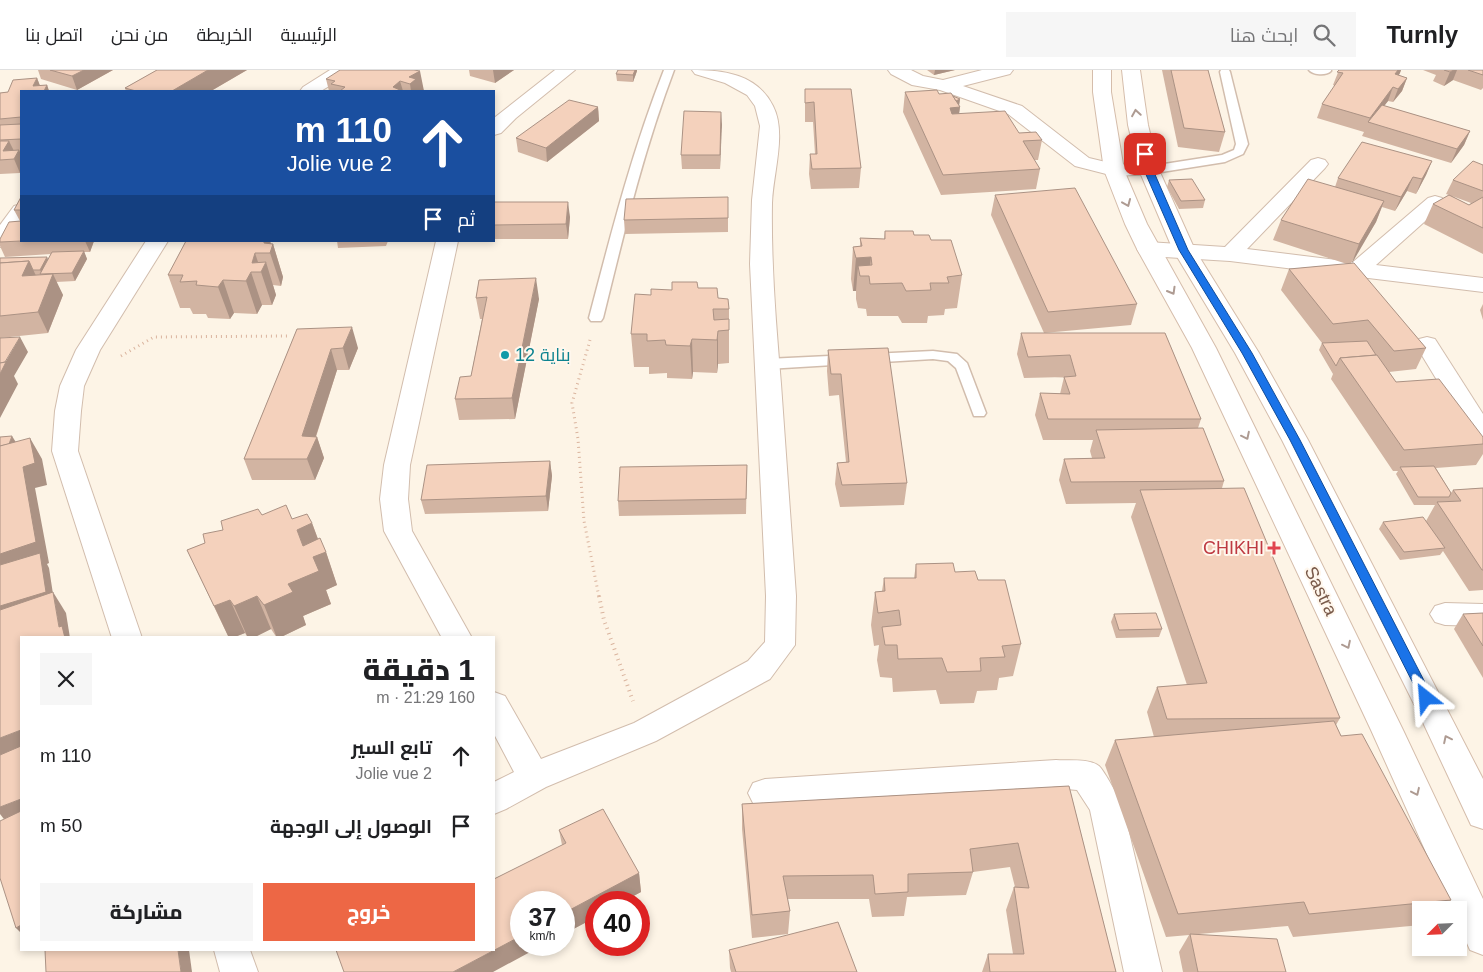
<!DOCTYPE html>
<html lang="ar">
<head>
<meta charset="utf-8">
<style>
  :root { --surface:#fff; --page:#f6f6f6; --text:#202124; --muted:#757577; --line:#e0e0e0; --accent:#ed6745 }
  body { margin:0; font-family:Arial,Cairo,sans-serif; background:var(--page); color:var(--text); direction:rtl; height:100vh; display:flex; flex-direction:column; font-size:19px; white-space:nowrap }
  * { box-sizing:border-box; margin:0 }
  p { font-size:16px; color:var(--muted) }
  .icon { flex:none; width:28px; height:28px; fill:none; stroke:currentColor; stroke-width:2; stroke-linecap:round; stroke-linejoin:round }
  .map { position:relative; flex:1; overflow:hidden; direction:ltr }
  .sheet { position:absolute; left:20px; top:566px; width:475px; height:315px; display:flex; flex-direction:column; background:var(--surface); border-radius:0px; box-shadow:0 2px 8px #0003; direction:rtl }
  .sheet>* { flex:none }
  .hud { position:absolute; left:20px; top:20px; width:475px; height:152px; border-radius:0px; box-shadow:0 2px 8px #0003; direction:rtl; background:#1a4fa0; color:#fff; overflow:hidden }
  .needle { width:32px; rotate:246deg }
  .tools { position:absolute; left:1412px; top:831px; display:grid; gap:10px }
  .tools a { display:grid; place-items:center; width:55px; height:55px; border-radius:0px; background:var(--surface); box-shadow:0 2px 8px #0003; font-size:25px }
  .speed { position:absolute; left:510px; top:821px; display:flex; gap:10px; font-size:25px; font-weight:700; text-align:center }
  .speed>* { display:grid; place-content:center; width:65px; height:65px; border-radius:50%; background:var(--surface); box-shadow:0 2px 8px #0003; line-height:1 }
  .speed small { font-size:12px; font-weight:400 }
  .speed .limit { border:8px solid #d22; background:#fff; color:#111 }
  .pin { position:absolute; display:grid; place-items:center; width:42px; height:42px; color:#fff; margin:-21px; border-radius:10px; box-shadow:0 2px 8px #0006 }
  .me { position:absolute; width:55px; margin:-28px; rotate:332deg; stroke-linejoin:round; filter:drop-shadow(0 0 4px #0008) }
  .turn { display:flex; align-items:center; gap:18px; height:105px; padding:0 20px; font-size:22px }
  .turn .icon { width:65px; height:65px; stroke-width:2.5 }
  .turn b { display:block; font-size:35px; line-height:42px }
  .then { display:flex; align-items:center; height:48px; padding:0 20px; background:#0003; gap:10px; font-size:19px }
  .round { display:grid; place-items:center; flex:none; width:52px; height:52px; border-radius:0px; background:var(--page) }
  .summary { display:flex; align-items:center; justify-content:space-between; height:85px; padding:0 20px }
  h1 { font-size:30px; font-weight:800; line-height:38px }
  .cta { display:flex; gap:10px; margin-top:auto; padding:10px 20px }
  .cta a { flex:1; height:58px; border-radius:0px; background:var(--accent); color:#fff; font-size:20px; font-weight:800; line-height:58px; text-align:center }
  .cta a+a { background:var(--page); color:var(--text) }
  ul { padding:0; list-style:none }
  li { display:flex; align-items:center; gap:15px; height:70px; padding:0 20px }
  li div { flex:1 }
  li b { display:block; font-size:19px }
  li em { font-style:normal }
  header { display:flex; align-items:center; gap:30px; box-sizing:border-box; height:70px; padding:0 25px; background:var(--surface); border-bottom:1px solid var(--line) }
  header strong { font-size:24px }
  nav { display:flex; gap:28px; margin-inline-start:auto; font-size:18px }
  .search { width:350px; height:45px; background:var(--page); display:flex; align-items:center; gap:12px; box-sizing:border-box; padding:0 18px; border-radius:0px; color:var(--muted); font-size:19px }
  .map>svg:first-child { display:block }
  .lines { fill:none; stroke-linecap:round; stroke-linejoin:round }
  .lane-casing { stroke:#d2bdad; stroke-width:3 }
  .street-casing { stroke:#d2bdad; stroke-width:2 }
  .secondary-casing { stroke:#d5bdab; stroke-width:2 }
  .path-far1 { stroke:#dab49e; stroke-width:3; stroke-dasharray:1 4; stroke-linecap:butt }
  .path { stroke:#dab49e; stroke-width:4; stroke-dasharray:1 4.5; stroke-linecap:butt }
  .lane { fill:#fff; fill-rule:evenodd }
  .street { fill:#fff; fill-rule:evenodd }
  .secondary { fill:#fff; fill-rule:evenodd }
  .wall { fill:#d2b4a2; fill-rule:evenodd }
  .shaded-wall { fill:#ab9284 }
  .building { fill:#f4d1bc; stroke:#ab9284 }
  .oneway { stroke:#ae9b92 }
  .route { fill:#1a73e8; stroke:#114b97 }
  .culture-dot { fill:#0f9aa8; stroke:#fff7ed; stroke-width:2 }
  .health-dot { fill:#e0444e; stroke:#fff7ed; stroke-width:2 }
  .labels { text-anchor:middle; stroke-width:4; stroke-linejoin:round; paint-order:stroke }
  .culture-label { font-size:18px; fill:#0d838f; stroke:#fff7ed; text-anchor:start }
  .health-label { font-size:18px; fill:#be3a42; stroke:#fff7ed; text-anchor:end }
  .street-label { font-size:18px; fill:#785949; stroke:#fff7ed }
</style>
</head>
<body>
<header>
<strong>Turnly</strong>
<div class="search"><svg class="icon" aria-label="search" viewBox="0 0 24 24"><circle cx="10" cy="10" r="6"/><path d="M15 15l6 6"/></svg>ابحث هنا</div>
<nav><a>الرئيسية</a><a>الخريطة</a><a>من نحن</a><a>اتصل بنا</a></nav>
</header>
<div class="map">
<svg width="1483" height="902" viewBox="0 0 1483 902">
  <rect width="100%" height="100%" fill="#fdf4e6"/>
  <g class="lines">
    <defs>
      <g id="lane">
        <path d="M664,0H674C643,82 624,163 603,248L601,251H591L589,248C611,164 632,81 664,0Z"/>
        <polygon points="1221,0 1229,0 1230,2 1248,74 1243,84 1225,92 1149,104 1145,103 1143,100 1145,97 1222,85 1234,80 1236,74 1220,2"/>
        <path d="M1309,0H1331V1C1326,6 1313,5 1309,0Z"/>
        <polygon points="933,281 957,284 967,293 986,343 984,346 974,346 956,298 948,291 933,289 767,299 762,297 760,294 762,291 767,289"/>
      </g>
      <g id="street">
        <polygon points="330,0 352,0 349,4 321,21 300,21 303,17"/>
        <polygon points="555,0 575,0 516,48 501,63 494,65 494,48"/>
        <path d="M692,0C724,0 757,4 773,36C787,63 773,103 772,133C771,194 776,254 781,314C786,385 791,455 796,526L795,575L770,609L656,671L546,717L506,739L494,744V712L514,702L494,664V622L505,626L541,689L634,653L748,591L765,572L766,526L750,194L752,130L760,56L755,36L747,25L725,13L695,4Z"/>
        <polygon points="888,0 911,0 923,6 943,10 982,0 1013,0 1010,4 963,16 1022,36 1089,88 1114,94 1156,96 1159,100 1156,104 1114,106 1075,96 1008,44 940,20 912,15 891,4"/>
        <polygon points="1318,88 1325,90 1328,94 1325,98 1247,179 1353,192 1428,128 1435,126 1442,128 1445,132 1442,136 1376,195 1483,208 1483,222 1230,191 1148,186 1140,184 1137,179 1140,174 1148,172 1225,177 1311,90"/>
        <polygon points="21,134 21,155 8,176 0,177 0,155 14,136"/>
        <polygon points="146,171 168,171 100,280 84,316 81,341 78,381 142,568 112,568 52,381 55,341 60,316 76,280"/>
        <polygon points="436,171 458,171 410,395 408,429 412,461 472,568 442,568 384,461 380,429 384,395"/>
        <polygon points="1427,267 1435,269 1483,344 1483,374 1474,371 1415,274 1419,269"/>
        <polygon points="1445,533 1483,534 1483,556 1445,555 1435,552 1430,544 1435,536"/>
        <path d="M1056,690C1068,691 1089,688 1099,696C1105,702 1119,728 1123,737L1162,902H1124L1090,740L1077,720L1056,718L765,737L753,733L748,723L753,713L765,709Z"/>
        <polygon points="214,880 250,880 258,902 220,902"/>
      </g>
      <g id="secondary">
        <polygon points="1093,0 1111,0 1111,22 1124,100 1147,154 1216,278 1403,660 1483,829 1483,885 1470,880 1459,855 1459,840 1452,840 1371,660 1192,278 1137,179 1125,154 1104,100 1093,22"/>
        <polygon points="1122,0 1140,0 1148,55 1159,100 1195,180 1259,283 1308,370 1483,709 1483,759 1471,755 1419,644 1282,370 1235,283 1173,180 1139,100 1128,55"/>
      </g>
    </defs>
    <use href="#lane" class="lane-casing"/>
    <use href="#street" class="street-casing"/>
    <use href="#secondary" class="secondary-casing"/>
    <g class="path-far1">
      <polyline points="590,270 572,333 578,369 584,451 599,527"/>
      <polyline points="121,286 154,267 288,266"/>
    </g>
    <polyline class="path" points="599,526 604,550 633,631"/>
    <use href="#lane" class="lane"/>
    <use href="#street" class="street"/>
    <use href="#secondary" class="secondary"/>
  </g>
  <g class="wall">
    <polygon points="38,0 113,0 77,20 41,9"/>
    <polygon points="157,0 247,0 211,21 126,21 125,18"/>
    <polygon points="414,0 424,21 329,21 326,9"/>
    <polygon points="469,0 514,0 495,13 470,6"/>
    <polygon points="927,0 955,0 934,5"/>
    <polygon points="1162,0 1208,0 1225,62 1219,82 1178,77"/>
    <polygon points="1339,0 1401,0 1399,5 1407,8 1402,21 1393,32 1388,31 1384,36 1470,61 1464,75 1451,93 1362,66 1364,62 1317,48 1322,34 1335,16 1333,15"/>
    <polygon points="1423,0 1483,0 1483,18 1481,20 1453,10 1444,16 1433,11 1436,5"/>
    <polygon points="637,1 633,12 617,11 616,4"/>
    <polygon points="37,8 40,16 47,15 49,21 21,21 21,102 20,103 0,104 0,23 8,22"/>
    <polygon points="805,19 861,98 859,118 811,119 809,104 810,84 815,84 813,52 805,52"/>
    <polygon points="905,22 939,24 953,26 960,29 959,35 960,37 959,44 1042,70 1038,90 1034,90 1040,99 1036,119 941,125 903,42"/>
    <polygon points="598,37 599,51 547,92 518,82 516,68"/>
    <polygon points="721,42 720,99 682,99 681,85"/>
    <polygon points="1432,91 1426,105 1416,124 1407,121 1395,141 1382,137 1376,152 1351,193 1426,278 1416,299 1389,302 1396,312 1483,367 1483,384 1476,395 1436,398 1451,423 1453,420 1483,418 1483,520 1469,521 1443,481 1440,485 1400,490 1379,459 1383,452 1426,451 1435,435 1414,435 1396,404 1398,401 1393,401 1331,309 1333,304 1319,280 1322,273 1281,220 1289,199 1347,194 1273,170 1281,150 1335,117 1338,108"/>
    <path d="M1483,95V184L1424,154L1433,134L1449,125L1446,124L1453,110ZM1452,126L1471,133L1469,135Z"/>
    <polygon points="1169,110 1205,130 1203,138 1179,139 1167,117"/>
    <polygon points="995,125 1137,234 1131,255 1044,263 991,145"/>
    <polygon points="21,127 21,171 94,171 90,182 84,182 87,189 75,211 56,212 63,225 48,263 0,268 0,188 48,189 51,184 5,187 0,176 0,169 20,151 14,140"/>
    <polygon points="728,127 728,162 625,164 624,150"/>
    <polygon points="494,132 570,147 568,169 494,169"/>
    <polygon points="885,161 914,165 931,170 962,205 957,238 945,239 944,245 928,246 927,253 902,253 898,246 867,246 866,239 858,238 856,229 856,221 853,221 851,209 853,177 860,176 860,168 884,169"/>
    <polygon points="186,171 270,171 271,174 273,174 283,207 281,216 273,215 276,225 272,235 262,235 257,244 234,243 230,249 208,248 206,244 193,244 190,238 180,238 168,205"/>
    <polygon points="337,171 388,171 386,176 338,178"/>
    <polygon points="479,210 539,229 515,349 459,350 455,329 471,306 482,249 480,249 476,228"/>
    <polygon points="698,218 729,239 729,293 718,294 717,303 693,302 692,309 667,308 667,303 649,304 649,297 634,297 631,264 651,225 672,220"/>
    <polygon points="1483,234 1483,250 1480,240"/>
    <polygon points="297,259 358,278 349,300 337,300 316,367 317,367 324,388 315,410 252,410 244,389"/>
    <polygon points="1021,263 1165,263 1201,349 1198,358 1224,411 1222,418 1340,648 1336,655 1341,666 1451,830 1443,840 1421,840 1421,855 1293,867 1288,856 1199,864 1286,902 1183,902 1179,882 1189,865 1166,867 1105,695 1115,670 1154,667 1147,642 1157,617 1187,615 1131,447 1136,433 1066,434 1059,410 1064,389 1092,388 1090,381 1093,370 1043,370 1035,345 1040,323 1060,324 1064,307 1065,307 1024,308 1017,284"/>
    <polygon points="828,280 907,413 904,435 840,437 835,414 837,393 846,392 839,325 829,326 827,301"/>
    <polygon points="550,391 552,406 548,441 425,444 421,430"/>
    <polygon points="747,395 746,444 619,446 618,431"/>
    <polygon points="262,445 292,449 312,453 318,469 326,482 337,515 326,520 331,534 303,546 306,555 279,568 277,568 271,559 253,568 248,568 245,563 232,568 229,568 187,480 205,473 223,460"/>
    <polygon points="916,494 955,502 978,510 1021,574 1013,606 999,608 997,620 977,621 974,633 940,634 936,620 893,622 892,608 880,607 877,590 879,575 874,576 871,555 875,522 882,521 884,508 914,508"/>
    <polygon points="1483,543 1483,608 1454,559 1463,544"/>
    <polygon points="1114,544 1162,559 1159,567 1116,568 1111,552"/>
    <polygon points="1069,716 1116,902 982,902 988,884 1013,884 1006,840 1014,817 1015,817 1010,797 973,802 966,825 907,827 904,846 872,847 869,829 787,829 790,841 788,864 752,868 742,759 742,734"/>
    <polygon points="559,760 639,803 641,822 622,832 596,832 596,847 564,864 494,880 562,775"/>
    <polygon points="729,880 857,902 731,902 730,898"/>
  </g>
  <g class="shaded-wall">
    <polygon points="84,0 113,0 77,20 72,6"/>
    <polygon points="208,0 247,0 211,21 172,21"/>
    <polygon points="401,0 420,1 424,21 411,21 410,14"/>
    <polygon points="493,0 514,0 495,13"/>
    <polygon points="635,0 637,0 637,1 633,12 633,5"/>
    <polygon points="935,0 955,0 934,5"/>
    <polygon points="1398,0 1401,0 1400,3 1390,18 1395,4"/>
    <polygon points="1454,0 1457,0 1453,10 1444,16 1450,2"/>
    <polygon points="37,8 42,21 33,16"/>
    <polygon points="1407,8 1402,21 1393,32 1398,19"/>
    <polygon points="400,11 403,21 394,21 393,17"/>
    <polygon points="47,15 49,21 44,21"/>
    <polygon points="1393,17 1388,31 1371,53 1368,52 1370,48"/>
    <polygon points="960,29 959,36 960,37 957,57 947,58 950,34"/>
    <polygon points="598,37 599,51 547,92 546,78"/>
    <polygon points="721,42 722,55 720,99 720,85"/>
    <polygon points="1470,61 1464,75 1451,93 1457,79"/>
    <polygon points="9,71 16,85 3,81"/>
    <polygon points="19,80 21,84 21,102 20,103 14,89"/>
    <polygon points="1432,91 1426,105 1416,124 1422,109"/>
    <polygon points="1413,107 1407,121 1395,141 1401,127"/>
    <polygon points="1384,131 1376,152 1351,195 1359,174"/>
    <polygon points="568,132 570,147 568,169 566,154"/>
    <polygon points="85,171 94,171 90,182"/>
    <polygon points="264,171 270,171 272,178 273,174 283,207 281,216 270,183 264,173"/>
    <polygon points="84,181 87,189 75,211 72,203"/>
    <polygon points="255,183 261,201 266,192 276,225 272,235 261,202 252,193"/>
    <polygon points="47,187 51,195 42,204 40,200"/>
    <polygon points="871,187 869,206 858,196 856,221 853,221 856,188"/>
    <polygon points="29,191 39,212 22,206"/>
    <polygon points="251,202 262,235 257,244 246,211"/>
    <polygon points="53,204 63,225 48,263 38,242"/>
    <polygon points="536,208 539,229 515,349 512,328"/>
    <polygon points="223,210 234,243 230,249 218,217"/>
    <polygon points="352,257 358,278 349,300 343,278"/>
    <polygon points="718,261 718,294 717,303 717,270"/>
    <polygon points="20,267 28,282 14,306 18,314 0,348 0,304 2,298"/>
    <polygon points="692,269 693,302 692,309 690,276"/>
    <polygon points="331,279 337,300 312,378 317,367 324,388 315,410 307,389 302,366"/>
    <polygon points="12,366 17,374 7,380"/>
    <polygon points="30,368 42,389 47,415 35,418 49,493 47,494 49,498 55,537 0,554 0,484 23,397"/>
    <polygon points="550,391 552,406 548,441 546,426"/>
    <polygon points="312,453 323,483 326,482 337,515 326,520 331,534 303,546 306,555 279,568 277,568 264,535 288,514 309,493 297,460"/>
    <polygon points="53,522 66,543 70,568 65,568 59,557"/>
    <polygon points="257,526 271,559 253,568 248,568 234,536"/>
    <polygon points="230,530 245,563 232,568 229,568 214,536"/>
    <polygon points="21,660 21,686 0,694 0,668"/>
    <polygon points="21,729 21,747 7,753 0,744 0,737"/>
    <polygon points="639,803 641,822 622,832 596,832 596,847 564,864 564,843"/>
    <polygon points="21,855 21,863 16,858"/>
    <polygon points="521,866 521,875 543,875 493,902 453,902"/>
    <polygon points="178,880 189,880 192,902 181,902"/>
  </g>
  <g class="building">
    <polygon points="50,0 84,0 72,6"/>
    <polygon points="157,0 208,0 172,21 136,21 125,18"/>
    <polygon points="340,0 414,0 420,1 409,7 416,9 410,14 400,11 393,17 400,20 398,21 340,21 345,17 331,14 335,11 326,9"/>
    <polygon points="618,0 635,0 633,5 616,4"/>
    <polygon points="1171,0 1208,0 1225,62 1184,58"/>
    <polygon points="1339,0 1398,0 1395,4 1407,8 1398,19 1393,17 1370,48 1322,34 1343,3 1337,2"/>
    <polygon points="1444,0 1454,0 1450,2"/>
    <polygon points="1468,0 1483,0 1483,5"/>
    <polygon points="37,8 33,16 47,15 44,21 21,21 21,47 0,49 0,23 8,22 13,10"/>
    <polygon points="805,19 851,19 861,98 812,99 810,84 817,84 814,32 805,33"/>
    <polygon points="937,20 939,24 951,23 960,37 950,38 952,44 1005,41 1019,63 1036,62 1042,70 1023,71 1040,99 943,105 905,22"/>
    <polygon points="953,26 960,29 956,31"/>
    <polygon points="569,30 598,37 546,78 516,68"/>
    <polygon points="1382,35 1470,61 1457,79 1368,52"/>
    <polygon points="684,41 721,42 720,85 681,85"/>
    <polygon points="21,54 21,69 0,70 0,55"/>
    <polygon points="0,71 9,71 3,81 19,80 14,89 0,90"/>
    <polygon points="1362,72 1432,91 1422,109 1413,107 1401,127 1338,108"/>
    <polygon points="1473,91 1483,95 1483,121 1453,110"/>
    <polygon points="1192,109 1205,130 1181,131 1169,110"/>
    <polygon points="1308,109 1384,131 1359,174 1281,150"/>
    <polygon points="1075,118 1137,234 1048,242 995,125"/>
    <polygon points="1449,125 1469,135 1483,127 1483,158 1433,134"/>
    <polygon points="21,127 21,140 14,140"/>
    <polygon points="728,127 728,148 624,150 626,129"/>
    <polygon points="494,132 568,132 566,154 494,155"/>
    <polygon points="21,151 21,171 0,172 0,169 9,152"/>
    <polygon points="885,161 913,161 914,165 929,165 931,170 951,170 962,205 947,207 949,213 930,213 931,220 906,221 902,213 870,214 869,206 860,206 858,196 872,195 871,187 856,188 853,177 862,176 860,168 885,169"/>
    <polygon points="186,171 264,171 264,173 273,174 270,183 255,183 252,193 266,192 261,202 251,202 246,211 223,210 218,217 196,215 197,211 180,212 183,205 168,205"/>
    <polygon points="84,181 72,203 40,204 52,182"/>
    <polygon points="47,187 40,200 33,200 29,191 0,193 0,188"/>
    <polygon points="29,191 22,206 53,204 38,242 0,246 0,193"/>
    <polygon points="1354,193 1426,278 1394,281 1368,250 1333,254 1289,199"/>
    <polygon points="536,208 512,328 455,329 460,307 471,306 487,227 476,228 479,210"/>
    <polygon points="672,212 697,212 698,218 717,218 718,228 728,229 729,239 713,239 714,250 729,249 729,260 718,261 717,270 692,269 690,276 666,275 665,270 647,271 647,264 631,264 635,224 651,225 651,219 672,220"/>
    <polygon points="352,257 343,278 331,279 302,366 317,367 307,389 244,389 297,259"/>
    <polygon points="1021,263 1165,263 1201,349 1048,349 1040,323 1070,324 1064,307 1076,306 1070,285 1028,287"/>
    <polygon points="20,267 5,292 0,293 0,268"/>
    <polygon points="1367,271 1376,285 1340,288 1336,296 1322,273"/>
    <polygon points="888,278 907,413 842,415 837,393 849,392 841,304 831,304 828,280"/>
    <polygon points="1377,285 1396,312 1439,309 1483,367 1483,374 1404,380 1340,288"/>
    <polygon points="6,292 0,304 0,293"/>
    <polygon points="1203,358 1224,411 1071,412 1064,389 1105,388 1096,360"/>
    <polygon points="12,366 9,374 0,376 0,367"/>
    <polygon points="30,368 35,393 23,397 36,472 0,484 0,376"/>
    <polygon points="550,391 546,426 421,430 427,395"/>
    <polygon points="747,395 746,429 618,431 620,397"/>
    <polygon points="1434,396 1451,423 1449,427 1418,427 1400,397"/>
    <polygon points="1244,418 1340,648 1167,649 1157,617 1207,613 1140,420"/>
    <polygon points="1483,418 1483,500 1482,500 1437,432 1461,431 1453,420"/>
    <polygon points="286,435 292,449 307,444 312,453 297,460 303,476 320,468 326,482 313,487 319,501 288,514 293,522 264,535 257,526 234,536 230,530 214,536 187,480 205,473 203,464 223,460 221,451 258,439 262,445"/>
    <polygon points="1423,447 1445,478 1404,482 1383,452"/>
    <polygon points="40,483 46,522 0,536 0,495"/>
    <polygon points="953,493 955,502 975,501 978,510 1005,510 1021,574 1002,576 1005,587 980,588 981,601 947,602 942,588 898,589 897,575 885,575 882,557 901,555 899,540 878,543 875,522 885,521 884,508 916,508 916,494"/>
    <polygon points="53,522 59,557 62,556 65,568 21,568 21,660 0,668 0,540"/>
    <polygon points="1156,543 1162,559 1119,560 1114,544"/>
    <polygon points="1483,543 1483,576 1463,544"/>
    <polygon points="1334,651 1341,666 1362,664 1451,830 1309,844 1304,832 1178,844 1115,670"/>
    <polygon points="21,676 21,729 0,737 0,685"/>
    <polygon points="1069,716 1116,902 990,902 988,884 1024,884 1014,817 1029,818 1018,773 970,779 973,802 908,804 908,822 875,824 873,805 783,806 790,841 752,845 742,734"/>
    <polygon points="603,739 639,803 564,843 564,832 521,832 521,866 453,902 344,902 336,880 494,880 494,809 566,773 559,760"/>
    <polygon points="21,741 21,855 16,858 0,808 0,751"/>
    <polygon points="838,852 857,902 736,902 729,880"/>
    <polygon points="1190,864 1277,869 1286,902 1198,902"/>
    <polygon points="45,880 178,880 181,902 46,902"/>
  </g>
  <defs><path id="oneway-chevron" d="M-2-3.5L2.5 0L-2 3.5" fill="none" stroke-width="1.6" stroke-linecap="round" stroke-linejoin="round" transform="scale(1.25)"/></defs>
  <g class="oneway">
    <use href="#oneway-chevron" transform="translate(1136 43) rotate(-99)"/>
    <use href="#oneway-chevron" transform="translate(1127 133) rotate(67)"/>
    <use href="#oneway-chevron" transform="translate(1172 221) rotate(60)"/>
    <use href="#oneway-chevron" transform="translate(1246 366) rotate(64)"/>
    <use href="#oneway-chevron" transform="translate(1347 575) rotate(64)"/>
    <use href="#oneway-chevron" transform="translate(1447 669) rotate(-116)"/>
    <use href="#oneway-chevron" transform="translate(1416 722) rotate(65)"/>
  </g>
  <polygon class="route" points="1145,82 1149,84 1153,100 1188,180 1252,283 1300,370 1433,628 1431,631 1426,633 1422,631 1290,370 1242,283 1179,180 1144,100 1141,84"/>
  <circle class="culture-dot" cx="505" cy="285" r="5"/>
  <path class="health-dot" d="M1271.5 470.5h5v5h5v5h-5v5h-5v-5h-5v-5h5z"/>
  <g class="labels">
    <g class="culture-label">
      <text x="515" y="291">بناية 12</text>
    </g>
    <g class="health-label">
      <text x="1264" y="484">CHIKHI</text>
    </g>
    <g class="street-label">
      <text transform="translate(1321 521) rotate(64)" y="6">Sastra</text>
    </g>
  </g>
</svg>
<div class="tools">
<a><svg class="needle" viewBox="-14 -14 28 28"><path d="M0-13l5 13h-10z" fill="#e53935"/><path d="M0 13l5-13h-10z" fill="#757577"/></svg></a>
</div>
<div class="speed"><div>37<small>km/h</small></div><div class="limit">40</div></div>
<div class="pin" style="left:1145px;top:84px;background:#d93025"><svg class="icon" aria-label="arrive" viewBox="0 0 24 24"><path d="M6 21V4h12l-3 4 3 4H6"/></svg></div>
<svg class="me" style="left:1426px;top:628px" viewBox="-20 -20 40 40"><path d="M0-17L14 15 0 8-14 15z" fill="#1a73e8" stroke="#fff" stroke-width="4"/></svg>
<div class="hud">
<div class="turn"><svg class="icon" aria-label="ahead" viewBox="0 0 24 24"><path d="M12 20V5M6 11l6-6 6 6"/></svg><div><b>110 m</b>Jolie vue 2</div></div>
<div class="then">ثم<svg class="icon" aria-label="arrive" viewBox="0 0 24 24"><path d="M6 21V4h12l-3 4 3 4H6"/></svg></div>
</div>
<section class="sheet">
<div class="summary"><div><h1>1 دقيقة</h1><p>160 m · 21:29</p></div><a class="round"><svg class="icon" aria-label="close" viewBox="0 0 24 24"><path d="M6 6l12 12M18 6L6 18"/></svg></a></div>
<ul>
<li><svg class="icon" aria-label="ahead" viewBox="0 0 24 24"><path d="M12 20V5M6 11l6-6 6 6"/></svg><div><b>تابع السير</b><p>Jolie vue 2</p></div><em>110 m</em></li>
<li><svg class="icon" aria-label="arrive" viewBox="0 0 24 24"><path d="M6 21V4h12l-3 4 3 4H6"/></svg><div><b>الوصول إلى الوجهة</b></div><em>50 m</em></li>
</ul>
<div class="cta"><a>خروج</a><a>مشاركة</a></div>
</section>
</div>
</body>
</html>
